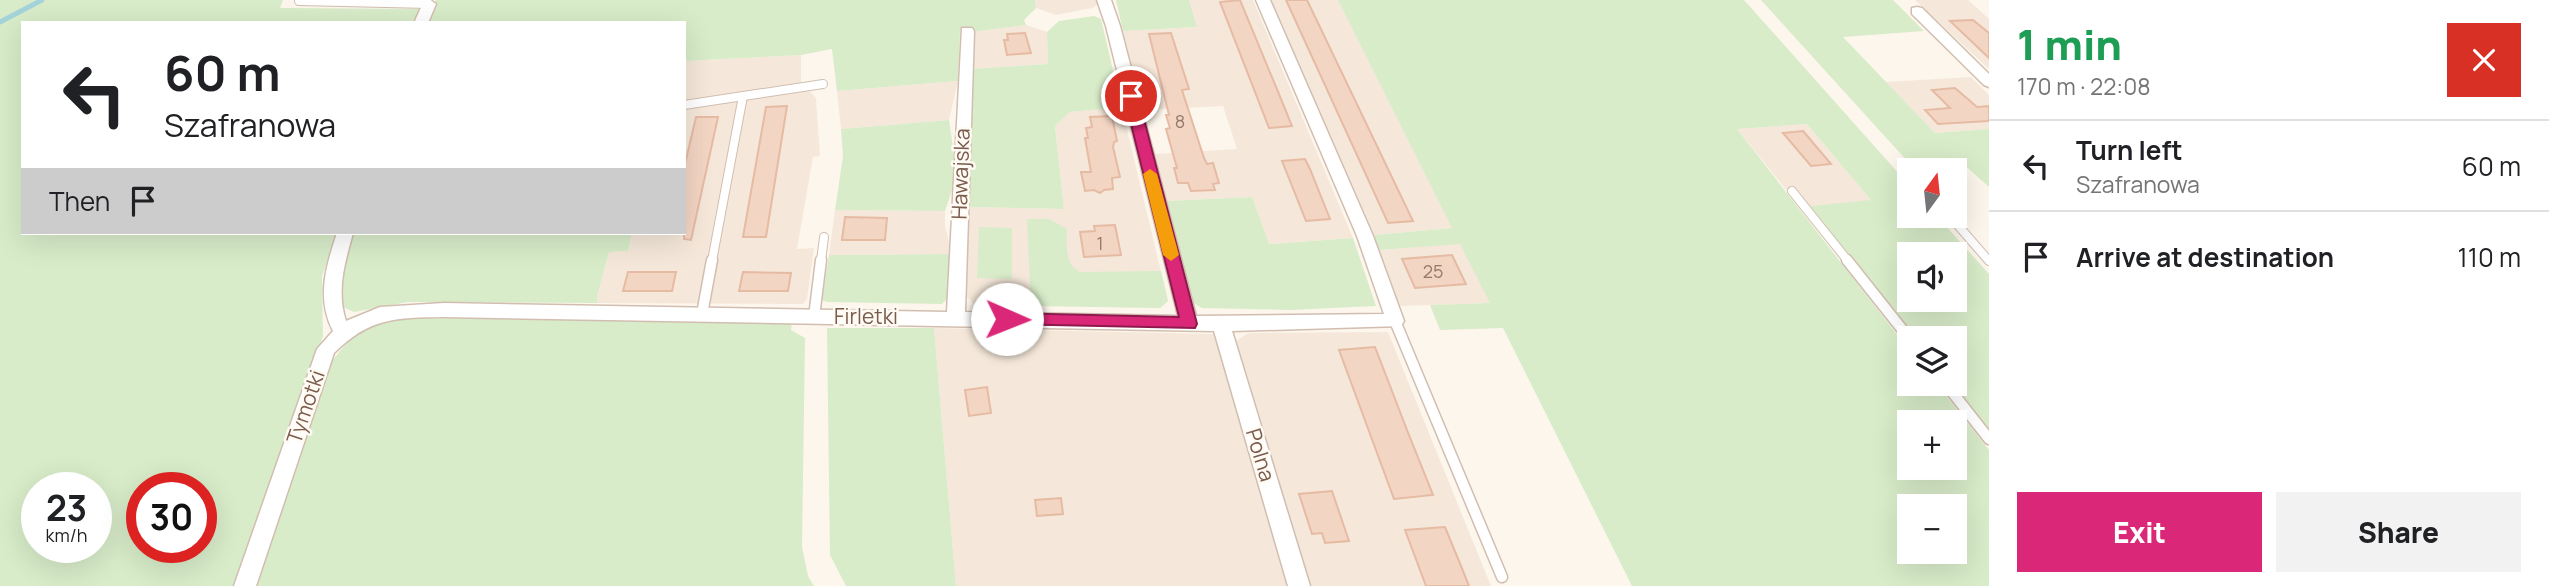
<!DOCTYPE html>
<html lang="en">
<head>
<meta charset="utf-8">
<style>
  :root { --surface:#fff; --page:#f2f2f2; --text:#202124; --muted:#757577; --line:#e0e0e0; --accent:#db2777 }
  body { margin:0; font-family:Manrope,sans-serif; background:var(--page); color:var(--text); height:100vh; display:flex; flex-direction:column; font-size:26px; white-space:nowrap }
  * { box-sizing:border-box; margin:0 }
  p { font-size:23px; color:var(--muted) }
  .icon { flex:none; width:38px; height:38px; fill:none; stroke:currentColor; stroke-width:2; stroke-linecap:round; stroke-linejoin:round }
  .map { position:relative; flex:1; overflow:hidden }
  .drawer { display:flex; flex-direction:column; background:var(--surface); width:560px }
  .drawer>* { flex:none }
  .top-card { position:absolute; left:21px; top:21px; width:665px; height:214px; border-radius:0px; box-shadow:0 7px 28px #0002; background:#fff; color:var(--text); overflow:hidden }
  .needle { width:46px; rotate:15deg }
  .controls { position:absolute; left:1897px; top:158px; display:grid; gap:14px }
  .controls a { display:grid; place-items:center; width:70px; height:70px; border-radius:0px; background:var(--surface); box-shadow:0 7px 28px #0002; font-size:35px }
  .speed { position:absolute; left:21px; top:472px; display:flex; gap:14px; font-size:35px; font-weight:700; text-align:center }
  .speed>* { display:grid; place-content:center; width:91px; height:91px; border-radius:50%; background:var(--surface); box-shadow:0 7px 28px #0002; line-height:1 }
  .speed small { font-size:18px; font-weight:400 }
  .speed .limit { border:10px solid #d22; background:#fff; color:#111 }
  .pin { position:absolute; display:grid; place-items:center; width:60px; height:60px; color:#fff; margin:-30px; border:4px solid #fff; border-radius:50%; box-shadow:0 2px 7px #0007 }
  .me { position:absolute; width:77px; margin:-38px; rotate:91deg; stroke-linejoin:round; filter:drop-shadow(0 0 5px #0008) }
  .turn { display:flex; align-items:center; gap:24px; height:147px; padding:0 28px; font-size:32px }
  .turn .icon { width:91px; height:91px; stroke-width:2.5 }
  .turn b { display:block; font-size:49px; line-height:60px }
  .then { display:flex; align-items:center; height:66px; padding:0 28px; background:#0003; gap:14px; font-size:26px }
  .round { display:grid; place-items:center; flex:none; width:74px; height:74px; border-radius:0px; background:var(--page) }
  .overview { display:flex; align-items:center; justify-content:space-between; height:119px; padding:0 28px }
  h1 { font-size:42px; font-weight:800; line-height:52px; color:#1e9e55 }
  .button { display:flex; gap:14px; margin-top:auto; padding:14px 28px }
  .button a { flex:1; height:80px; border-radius:0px; background:var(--accent); color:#fff; font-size:28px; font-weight:800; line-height:80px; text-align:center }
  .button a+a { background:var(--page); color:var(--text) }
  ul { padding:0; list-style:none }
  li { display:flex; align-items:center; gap:21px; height:91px; padding:0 28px; border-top:2px solid var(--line) }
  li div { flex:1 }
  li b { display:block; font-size:26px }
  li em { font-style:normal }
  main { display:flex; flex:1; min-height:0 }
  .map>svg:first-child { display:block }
  .residential { fill:#f5e8da }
  .green { fill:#d8ecc9; fill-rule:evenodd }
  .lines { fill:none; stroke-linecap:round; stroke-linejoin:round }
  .stream { stroke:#a5d3da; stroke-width:5 }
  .building { fill:#f3d5c3; stroke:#e6bba3; stroke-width:2 }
  .lane-far1-casing { stroke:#d1beb0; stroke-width:10 }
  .lane-casing { stroke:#d1beb0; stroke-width:13 }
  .street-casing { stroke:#d1beb0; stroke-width:3 }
  .lane-far1 { stroke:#fff; stroke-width:8 }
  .lane { stroke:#fff; stroke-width:10 }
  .street { fill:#fff; fill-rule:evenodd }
  .route { fill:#db2777; stroke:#8e194d; stroke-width:2 }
  .slow { fill:#f59e0b }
  .labels { text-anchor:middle; stroke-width:5; stroke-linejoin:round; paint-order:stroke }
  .number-label { font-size:18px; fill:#987a6a }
  .street-label { font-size:21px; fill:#7a5c4d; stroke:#fffaf3 }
</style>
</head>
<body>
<main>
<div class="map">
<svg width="1989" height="586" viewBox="0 0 1989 586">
  <rect width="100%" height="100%" fill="#fdf6ec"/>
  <g class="residential">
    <polygon points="1035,0 1097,0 1098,4 1092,8 1056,15 1036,8"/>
    <polygon points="1189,0 1253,0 1353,238 1268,244 1252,197 1167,201 1155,154 1237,149 1223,106 1143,110 1123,31 1197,27"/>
    <polygon points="1271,0 1338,0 1452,228 1374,235"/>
    <polygon points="1915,0 1968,0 1989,19 1989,69"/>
    <polygon points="1026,25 1047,32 1048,64 969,69 972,32"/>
    <polygon points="801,55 801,82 816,98 820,156 813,157 797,249 814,248 807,299 803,304 598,303 597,297 609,252 628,251 632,233 684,233 684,61"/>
    <polygon points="1971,77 1989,95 1989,129 1935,133 1886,82"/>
    <polygon points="958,81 949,120 841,129 837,91"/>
    <polygon points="1114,108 1123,113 1168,301 1160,308 974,304 965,295 968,207 1064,209 1055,126 1068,112"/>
    <polygon points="1807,124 1872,201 1800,207 1737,129"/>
    <polygon points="835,210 945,211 945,226 952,254 829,255"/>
    <polygon points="1460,243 1491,303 1399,306 1379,250"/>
    <polygon points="934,328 1215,334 1289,586 956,586"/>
    <polygon points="1388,332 1491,586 1310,586 1235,342 1248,333"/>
  </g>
  <g class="green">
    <path d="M0,0H283L280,8L420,9L415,23H23V233H338L322,276L323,336L237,586H0ZM37,488H96V548H37ZM142,488H201V548H142Z"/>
    <polygon points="436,0 1035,0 1036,8 1024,20 1026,25 972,32 960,30 958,81 837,91 832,49 801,55 684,61 684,23 427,23"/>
    <polygon points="1116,0 1189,0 1197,27 1123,31"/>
    <path d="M1338,0H1744L1909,185V215H1936L1989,274V430L1952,383H1955V338H1915L1810,206L1871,200L1807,124L1737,129L1909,350V383H1936L1989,450V586H1632L1503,328L1440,330L1430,305L1490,303L1460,244L1379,250L1374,235L1452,228ZM1909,254H1955V299H1909ZM1909,422H1955V467H1909ZM1909,506H1955V551H1909Z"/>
    <polygon points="1761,0 1893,0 1924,31 1843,37 1935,133 1989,129 1989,187 1959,160 1909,163"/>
    <polygon points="1094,16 1101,19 1123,113 1114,108 1069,112 1055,126 1064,209 968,207 969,69 1048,64 1047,32 1059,21"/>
    <polygon points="949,120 957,175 945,211 835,210 843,156 841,129"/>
    <polygon points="1252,197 1269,244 1353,238 1376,306 1290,310 1202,308 1192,302 1167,201"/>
    <path d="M1027,219H1049L1067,229C1067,246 1064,263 1080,272L1161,271L1168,301L1160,308L1031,306Z"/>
    <polygon points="979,227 1012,228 1012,279 977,278"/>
    <path d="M353,233H632L628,251L609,252L597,297L598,303L408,302L354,312L343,307C336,280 344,258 353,233Z"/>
    <polygon points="952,254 950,296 942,304 827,302 822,300 829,255"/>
    <path d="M391,318L792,322L791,330L805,338L802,547L808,576L814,586H254L329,365C349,339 360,328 391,318Z"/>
    <polygon points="827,328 934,328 956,586 846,586 830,555"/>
  </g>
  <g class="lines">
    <polyline class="stream" points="0,22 42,0"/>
  </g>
  <g class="building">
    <polygon points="1240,0 1281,99 1292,126 1269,128 1220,2"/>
    <polygon points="1286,0 1307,0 1413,221 1388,223"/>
    <polygon points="1973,20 1989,33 1989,58 1950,21"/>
    <polygon points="1025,33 1031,53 1007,55 1004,40 1008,40 1007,34"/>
    <polygon points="1171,33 1189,89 1182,90 1204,158 1207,164 1213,163 1219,183 1213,184 1215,190 1191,191 1188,183 1178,183 1174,168 1177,168 1166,129 1170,128 1166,115 1169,115 1149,34"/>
    <polygon points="1955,88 1977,107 1989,106 1989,121 1938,124 1925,110 1950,108 1932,90"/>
    <polygon points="787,106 766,237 743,237 766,107"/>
    <polygon points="1112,116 1117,141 1114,142 1113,147 1120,177 1112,178 1113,189 1104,190 1100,193 1094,190 1085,191 1081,172 1091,172 1085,138 1088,138 1086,128 1092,127 1090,117"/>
    <polygon points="696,117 718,117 691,240 684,239 684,168"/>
    <polygon points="1803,131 1831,164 1811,166 1783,133"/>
    <polygon points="1305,159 1310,169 1330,219 1306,221 1282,161"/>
    <polygon points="845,217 887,218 885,240 842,240"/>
    <polygon points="1115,225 1121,255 1084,257 1080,232 1095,231 1094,226"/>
    <polygon points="1452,255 1466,284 1415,288 1402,259"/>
    <polygon points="628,272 676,272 672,291 623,291"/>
    <polygon points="743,272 791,273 788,291 739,291"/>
    <polygon points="1375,347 1407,430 1433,495 1394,499 1339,350"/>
    <polygon points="987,387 991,413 969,416 965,390"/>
    <polygon points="1332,491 1349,541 1325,543 1322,533 1312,534 1299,494"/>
    <polygon points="1061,498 1063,514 1037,516 1035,500"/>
    <polygon points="1445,527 1461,566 1469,586 1426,586 1405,530"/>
  </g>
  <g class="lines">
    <defs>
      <g id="lane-far1">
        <polyline points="299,1 429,4"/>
        <polyline points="684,105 823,84"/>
        <polyline points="1792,191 1848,261"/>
        <polyline points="1949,215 1989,261"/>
        <polyline points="712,261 743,96"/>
        <polyline points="821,261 824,237"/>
      </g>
      <g id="lane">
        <polyline points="1847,260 1909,338"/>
        <polyline points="702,314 712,260"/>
        <polyline points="814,317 821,260"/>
        <polyline points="1395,321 1502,577"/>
        <polyline points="1945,383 1989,439"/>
      </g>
      <g id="street">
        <path d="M1097,0H1111L1120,26L1196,316L1384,314L1357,236L1256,0H1270L1373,236L1404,321L1401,326L1232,331L1310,586H1288L1214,331L444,317C396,318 370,317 334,353L256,586H234L317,349L333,331C316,298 326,266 337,233H353C345,262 336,291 346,321L380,307L444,303L947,312L962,28H972L974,31L965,312L1178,316L1106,26Z"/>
        <polygon points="424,1 430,0 436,4 428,23 414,23"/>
        <polygon points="1917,7 1922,8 1989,74 1989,87 1984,85 1912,14 1912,8"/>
      </g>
    </defs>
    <use href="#lane-far1" class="lane-far1-casing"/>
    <use href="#lane" class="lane-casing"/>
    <use href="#street" class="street-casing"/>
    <use href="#lane-far1" class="lane-far1"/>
    <use href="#lane" class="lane"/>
    <use href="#street" class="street"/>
  </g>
  <polygon class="route" points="1131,91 1138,96 1197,324 1195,328 1002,324 999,319 1002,314 1007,313 1179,317 1124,96"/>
  <polygon class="slow" points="1150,169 1157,174 1179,255 1171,261 1163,255 1143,174"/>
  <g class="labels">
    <g class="number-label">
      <text x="1180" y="128">8</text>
      <text x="1100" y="250">1</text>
      <text x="1433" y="278">25</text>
    </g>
    <g class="street-label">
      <text transform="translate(961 174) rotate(-88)" y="7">Hawajska</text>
      <text x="866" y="324">Firletki</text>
      <text transform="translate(306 407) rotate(-71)" y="7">Tymotki</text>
      <text transform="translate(1260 455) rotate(73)" y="7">Polna</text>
    </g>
  </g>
</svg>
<div class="controls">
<a><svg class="needle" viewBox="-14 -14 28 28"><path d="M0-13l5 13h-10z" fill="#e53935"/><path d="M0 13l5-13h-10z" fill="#757577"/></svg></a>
<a><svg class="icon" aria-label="sound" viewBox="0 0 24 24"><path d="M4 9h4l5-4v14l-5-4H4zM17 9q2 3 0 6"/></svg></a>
<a><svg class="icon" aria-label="layers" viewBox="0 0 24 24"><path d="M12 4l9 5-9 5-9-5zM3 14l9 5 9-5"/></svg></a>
<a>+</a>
<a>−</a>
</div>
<div class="speed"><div>23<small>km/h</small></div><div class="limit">30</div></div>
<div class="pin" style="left:1131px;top:96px;background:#d93025"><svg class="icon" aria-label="arrive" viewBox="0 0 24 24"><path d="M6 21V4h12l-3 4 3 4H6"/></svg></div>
<svg class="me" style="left:1007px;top:319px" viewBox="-20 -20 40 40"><circle r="19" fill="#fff"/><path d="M0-13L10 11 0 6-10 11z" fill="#db2777"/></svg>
<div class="top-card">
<div class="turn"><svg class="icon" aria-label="left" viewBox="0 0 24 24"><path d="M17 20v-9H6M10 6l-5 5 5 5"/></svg><div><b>60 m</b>Szafranowa</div></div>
<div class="then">Then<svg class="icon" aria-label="arrive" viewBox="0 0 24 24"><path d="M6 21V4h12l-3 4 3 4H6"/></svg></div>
</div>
</div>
<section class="drawer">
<div class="overview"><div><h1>1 min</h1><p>170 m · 22:08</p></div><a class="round" style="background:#d93025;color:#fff"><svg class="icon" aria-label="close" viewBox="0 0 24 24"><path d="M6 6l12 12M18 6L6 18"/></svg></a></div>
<ul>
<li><svg class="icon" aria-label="left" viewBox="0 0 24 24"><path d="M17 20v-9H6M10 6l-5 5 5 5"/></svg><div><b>Turn left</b><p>Szafranowa</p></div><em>60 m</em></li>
<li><svg class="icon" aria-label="arrive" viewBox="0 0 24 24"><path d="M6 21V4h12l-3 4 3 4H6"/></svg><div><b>Arrive at destination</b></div><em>110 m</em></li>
</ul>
<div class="button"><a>Exit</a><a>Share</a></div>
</section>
</main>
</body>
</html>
